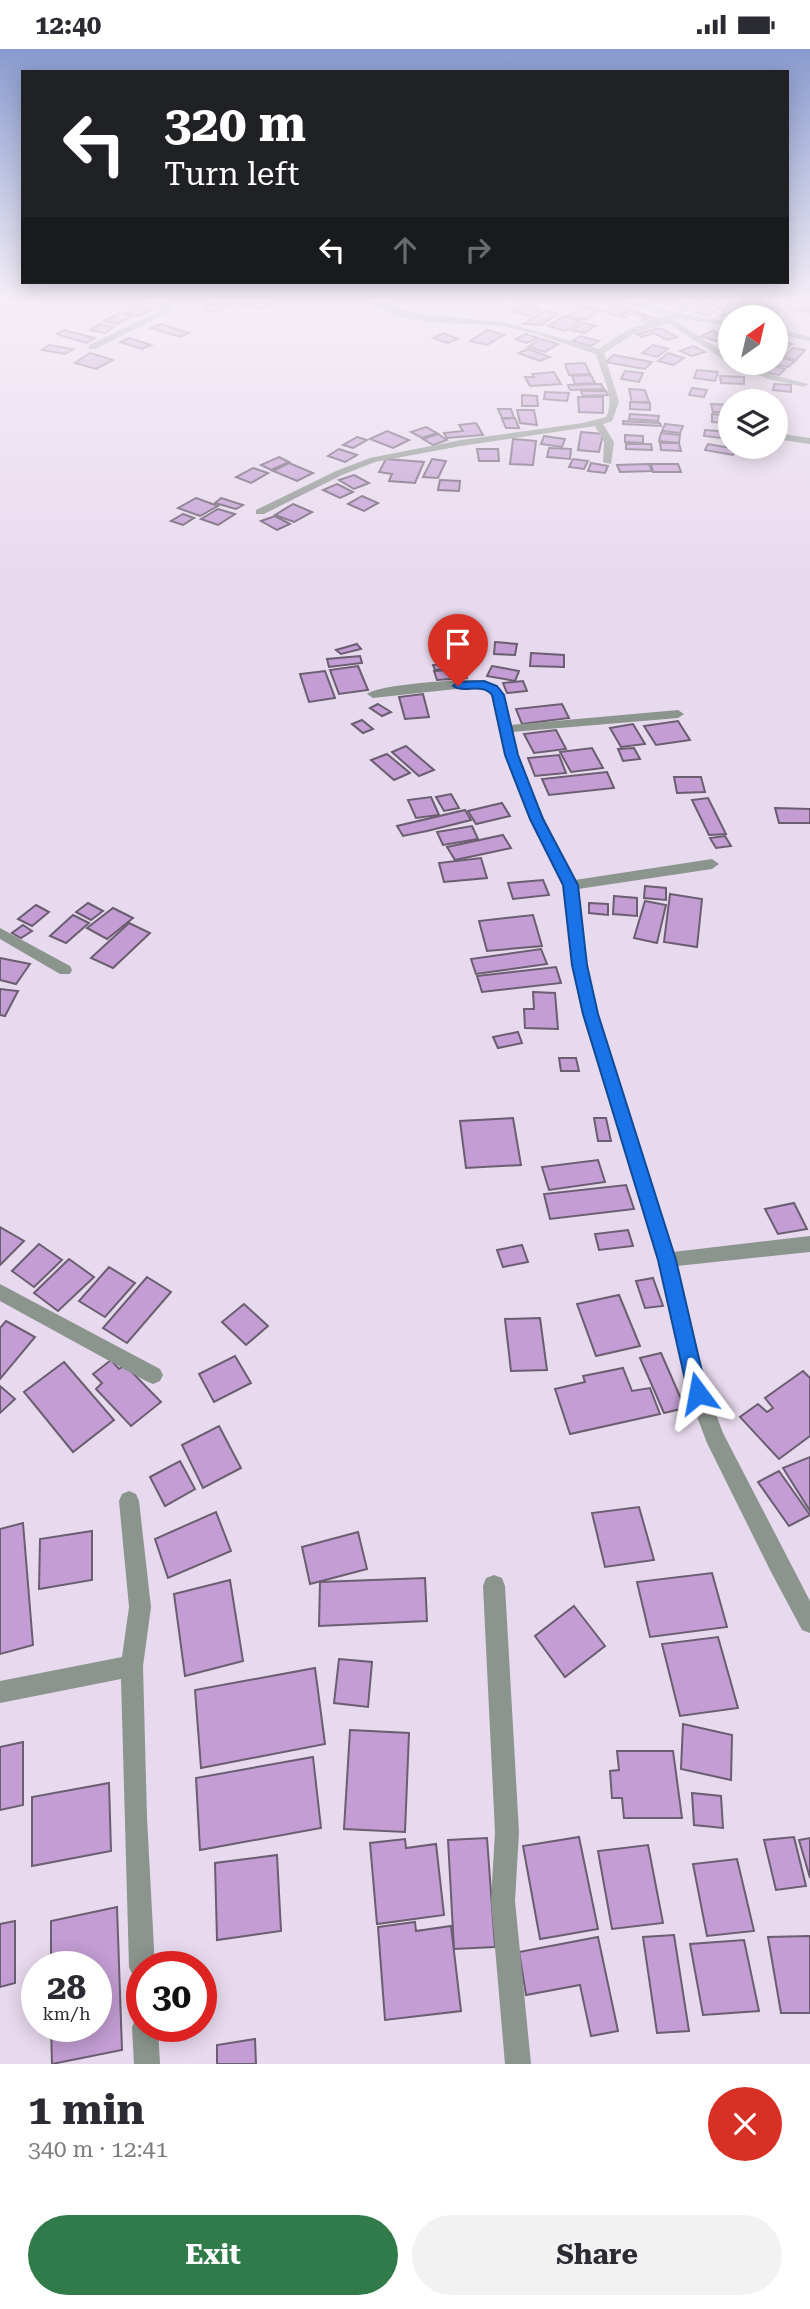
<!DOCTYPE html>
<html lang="en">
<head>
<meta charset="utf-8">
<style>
  :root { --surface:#fff; --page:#f2f2f3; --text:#2b2b33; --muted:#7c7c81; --accent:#307b49 }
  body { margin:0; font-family:"Roboto Serif",serif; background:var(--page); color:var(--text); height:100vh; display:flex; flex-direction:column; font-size:26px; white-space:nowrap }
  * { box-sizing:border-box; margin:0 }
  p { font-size:23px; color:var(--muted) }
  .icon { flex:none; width:38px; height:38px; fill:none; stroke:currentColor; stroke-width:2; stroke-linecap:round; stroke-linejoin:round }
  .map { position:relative; height:2015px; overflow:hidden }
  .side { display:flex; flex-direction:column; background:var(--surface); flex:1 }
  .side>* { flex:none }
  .hud { position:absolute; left:21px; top:21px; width:768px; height:214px; border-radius:0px; box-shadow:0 4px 18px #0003; background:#202124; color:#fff; overflow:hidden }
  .needle { width:46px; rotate:34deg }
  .tools { position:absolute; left:718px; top:256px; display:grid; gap:14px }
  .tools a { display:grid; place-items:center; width:70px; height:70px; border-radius:50%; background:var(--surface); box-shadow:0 4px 18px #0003; font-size:35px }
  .speed { position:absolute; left:21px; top:1902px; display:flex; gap:14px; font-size:35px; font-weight:700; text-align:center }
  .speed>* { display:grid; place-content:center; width:91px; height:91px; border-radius:50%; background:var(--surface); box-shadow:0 4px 18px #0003; line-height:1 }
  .speed small { font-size:18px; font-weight:400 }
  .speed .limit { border:10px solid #d22; background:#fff; color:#111 }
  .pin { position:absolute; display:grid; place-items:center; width:60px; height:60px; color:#fff; margin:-72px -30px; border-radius:50% 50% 50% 0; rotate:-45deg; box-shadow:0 0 7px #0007 }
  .pin .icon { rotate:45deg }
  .me { position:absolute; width:77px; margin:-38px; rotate:347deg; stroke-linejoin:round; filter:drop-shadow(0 0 5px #0008) }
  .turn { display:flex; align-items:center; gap:24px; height:147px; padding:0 28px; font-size:32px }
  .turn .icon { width:91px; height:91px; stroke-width:2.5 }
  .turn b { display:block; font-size:49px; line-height:60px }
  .lanes { display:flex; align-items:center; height:66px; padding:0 28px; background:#0003; justify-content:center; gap:35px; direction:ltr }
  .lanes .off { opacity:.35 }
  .round { display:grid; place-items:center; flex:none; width:74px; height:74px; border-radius:37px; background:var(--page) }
  .overview { display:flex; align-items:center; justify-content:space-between; height:119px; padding:0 28px }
  h1 { font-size:42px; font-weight:700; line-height:52px }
  .button { display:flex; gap:14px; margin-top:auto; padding:14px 28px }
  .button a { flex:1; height:80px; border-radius:42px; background:var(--accent); color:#fff; font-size:28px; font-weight:700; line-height:80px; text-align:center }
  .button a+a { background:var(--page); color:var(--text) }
  .status { display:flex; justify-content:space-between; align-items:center; height:49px; padding:0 35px; background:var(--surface); direction:ltr }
  .status svg { height:19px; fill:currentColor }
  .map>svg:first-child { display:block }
  .building { fill:#c39dd3; stroke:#6a5e70; stroke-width:2 }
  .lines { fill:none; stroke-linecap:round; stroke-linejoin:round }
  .minor { fill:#8b948d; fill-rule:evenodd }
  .route { fill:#1a73e8; stroke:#114b97; stroke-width:2 }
</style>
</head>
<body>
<div class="status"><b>12:40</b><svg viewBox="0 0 49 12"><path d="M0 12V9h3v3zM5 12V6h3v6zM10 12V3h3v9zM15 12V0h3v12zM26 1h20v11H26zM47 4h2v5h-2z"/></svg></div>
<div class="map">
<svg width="810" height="2015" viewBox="0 0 810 2015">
  <rect width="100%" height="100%" fill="#e8daee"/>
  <g class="building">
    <polygon points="219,252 230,255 213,263 202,260"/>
    <polygon points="245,252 256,252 268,255 258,260 239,255"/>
    <polygon points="730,252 752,255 745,268 722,266"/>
    <polygon points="792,252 810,255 810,261 809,263 787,259"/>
    <polygon points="708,255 721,258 708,267 695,263"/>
    <polygon points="757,256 780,258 777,269 755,264"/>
    <polygon points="521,257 539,261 530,267 512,262"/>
    <polygon points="618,257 629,261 616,267 604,262"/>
    <polygon points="136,258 151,262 139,267 125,263"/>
    <polygon points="580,259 590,259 599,262 584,271 567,267"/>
    <polygon points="631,261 657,270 648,274 642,271 647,269 633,264 624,268 620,266"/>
    <polygon points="545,262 558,265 541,276 523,275"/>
    <polygon points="120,264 133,267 117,275 104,272"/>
    <polygon points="564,267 581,272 565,282 548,277"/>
    <polygon points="584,274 596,277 584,284 571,281"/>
    <polygon points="99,275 114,278 105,284 90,281"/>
    <polygon points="160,275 189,284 180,288 151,279"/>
    <polygon points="660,279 677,288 667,291 654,284 642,288 637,285"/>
    <polygon points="64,281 95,289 86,294 57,285"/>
    <polygon points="487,281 504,286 487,296 470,292"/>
    <polygon points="712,282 727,288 716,292 701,287"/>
    <polygon points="443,284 458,290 448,294 433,289"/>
    <polygon points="526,285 538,289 527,294 515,290"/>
    <polygon points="580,287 599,292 591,297 572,292"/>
    <polygon points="129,289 151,296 142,300 120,293"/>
    <polygon points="541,290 558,295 545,303 528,298"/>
    <polygon points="775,291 792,295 777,306"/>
    <polygon points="49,296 73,300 65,305 42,301"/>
    <polygon points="653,296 668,300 657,308 642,304"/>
    <polygon points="693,297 705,303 692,307 680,302"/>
    <polygon points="793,299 805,301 796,311 783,308"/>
    <polygon points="528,300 550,308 540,312 518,304"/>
    <polygon points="90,304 113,311 96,320 75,314"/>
    <polygon points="668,304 684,309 673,316 658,312"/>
    <polygon points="613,306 652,313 645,320 606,313"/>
    <polygon points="777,308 795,312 788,318 771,314 775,313"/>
    <polygon points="585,314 590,325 569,326 565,315"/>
    <polygon points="771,316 785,320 779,326 764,323"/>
    <polygon points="697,321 718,323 715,332 694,329"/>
    <polygon points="625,322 643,324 639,333 621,330"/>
    <polygon points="554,323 561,335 530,337 525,328 534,328 532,325"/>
    <polygon points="591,326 595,334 575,335 572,327"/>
    <polygon points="720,327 744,328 744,335 721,334"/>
    <polygon points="601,335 604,340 570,341 568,336"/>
    <polygon points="774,335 791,336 791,343 773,341"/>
    <polygon points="692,339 707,341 704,348 689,346"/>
    <polygon points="629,340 645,341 649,353 632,353"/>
    <polygon points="581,342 606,342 608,346 583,347"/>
    <polygon points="545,343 569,344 567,352 544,350"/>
    <polygon points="522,346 537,347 538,357 522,357"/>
    <polygon points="578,348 603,348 603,364 579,363"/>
    <polygon points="630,353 650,354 650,361 630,360"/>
    <polygon points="711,355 730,356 730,364 713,363"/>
    <polygon points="498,360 511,360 514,369 502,369"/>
    <polygon points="517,361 534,361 537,376 520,374"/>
    <polygon points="630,365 659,367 658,372 629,370"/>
    <polygon points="712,365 730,367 730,374 712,373"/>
    <polygon points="515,369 519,379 506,379 502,370"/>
    <polygon points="623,372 660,374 661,377 623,375"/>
    <polygon points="476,374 483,386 447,389 444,384 463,382 459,376"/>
    <polygon points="665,375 683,377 680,384 662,382"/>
    <polygon points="426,378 437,384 422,389 411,383"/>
    <polygon points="705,381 730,383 730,390 704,387"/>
    <polygon points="387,382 409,391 393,399 370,390"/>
    <polygon points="581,383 603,385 599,403 578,401"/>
    <polygon points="661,384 680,386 679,394 659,392"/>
    <polygon points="438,385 447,391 433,396 423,390"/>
    <polygon points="625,386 643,387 643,394 625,393"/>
    <polygon points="544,387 565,390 562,398 541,395"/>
    <polygon points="357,388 367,391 353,399 343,396"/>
    <polygon points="513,390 536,392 533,416 510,415"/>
    <polygon points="660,394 679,394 681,402 661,401"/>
    <polygon points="626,395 651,395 652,401 626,400"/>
    <polygon points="708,395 736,400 733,406 705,401"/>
    <polygon points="549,399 571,400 570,410 547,408"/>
    <polygon points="339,400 357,406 345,413 328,407"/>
    <polygon points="477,400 498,400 499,412 479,412"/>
    <polygon points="279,408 289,413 271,421 261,416"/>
    <polygon points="386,410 424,413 415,434 389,432 392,425 379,423"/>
    <polygon points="432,410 446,412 438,429 423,428"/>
    <polygon points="573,410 588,412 584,420 569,418"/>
    <polygon points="289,414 313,424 297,432 273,422"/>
    <polygon points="591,414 608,417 605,424 588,422"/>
    <polygon points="649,415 652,422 620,423 617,416"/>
    <polygon points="651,415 678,415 681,423 653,423"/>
    <polygon points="253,419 268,424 251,434 236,428"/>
    <polygon points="354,426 369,434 354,440 339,431"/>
    <polygon points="440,431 460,432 459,442 438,441"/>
    <polygon points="337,435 353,443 340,449 323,441"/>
    <polygon points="362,447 378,454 364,462 348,455"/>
    <polygon points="196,449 218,457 200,467 178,459"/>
    <polygon points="221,449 243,456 236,460 215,454"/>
    <polygon points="293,455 312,463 294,473 275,466"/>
    <polygon points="218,460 235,465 218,476 201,470"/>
    <polygon points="183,465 194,469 183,476 171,472"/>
    <polygon points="275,467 290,475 277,481 261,472"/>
    <polygon points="495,593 517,595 515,606 494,605"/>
    <polygon points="357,595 361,600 341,605 336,601"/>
    <polygon points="456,596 458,610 434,611 432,597"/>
    <polygon points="531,604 564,606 564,618 530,617"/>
    <polygon points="360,607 362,614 329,618 327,610"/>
    <polygon points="454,614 456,619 435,621 433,616"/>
    <polygon points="358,617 368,641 339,645 330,621"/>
    <polygon points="492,617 519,622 515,632 487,627"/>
    <polygon points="464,620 467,629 437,631 434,622"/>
    <polygon points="325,622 335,649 309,653 300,625"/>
    <polygon points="523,632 527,642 507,644 503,634"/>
    <polygon points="423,645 429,668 405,670 399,648"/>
    <polygon points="378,655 391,663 382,667 370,659"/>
    <polygon points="562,655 569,669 522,675 516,660"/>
    <polygon points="362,671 373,680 363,684 352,675"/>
    <polygon points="678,672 690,691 656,696 644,677"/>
    <polygon points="633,675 645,695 621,698 610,679"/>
    <polygon points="556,681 566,700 534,704 524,685"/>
    <polygon points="406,697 434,721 419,727 392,703"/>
    <polygon points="592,699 603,719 571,723 560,703"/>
    <polygon points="634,699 640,710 623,712 618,700"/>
    <polygon points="387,705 410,724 394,731 371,711"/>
    <polygon points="559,706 566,724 535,727 528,709"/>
    <polygon points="607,723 614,739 549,746 542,730"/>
    <polygon points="674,728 701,728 705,743 677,744"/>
    <polygon points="451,745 459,759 444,762 436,748"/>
    <polygon points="431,748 439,766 416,769 408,751"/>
    <polygon points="708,749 726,785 709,786 692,751"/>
    <polygon points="502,754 510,767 476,775 468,762"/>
    <polygon points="775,759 810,760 810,774 779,774"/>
    <polygon points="465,761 471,771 427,782 403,787 397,777"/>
    <polygon points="472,777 478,790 443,796 437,783"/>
    <polygon points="503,786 511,799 455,811 447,798"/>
    <polygon points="725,787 731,797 716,799 710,789"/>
    <polygon points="481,809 487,829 444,833 439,814"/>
    <polygon points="543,831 549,846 513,850 508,834"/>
    <polygon points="645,837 666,839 666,851 644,849"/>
    <polygon points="670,845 702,850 697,898 664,893"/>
    <polygon points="614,847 637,849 637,867 613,865"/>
    <polygon points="645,852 666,856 657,894 634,889"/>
    <polygon points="88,854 103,862 91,871 76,863"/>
    <polygon points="589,854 608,855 608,866 589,864"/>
    <polygon points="36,856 49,863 32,877 18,870"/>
    <polygon points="113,859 133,869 107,890 87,879"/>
    <polygon points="73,866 89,874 66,894 50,887"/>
    <polygon points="533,866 542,897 487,902 479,872"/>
    <polygon points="129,874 150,884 113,919 91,909"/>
    <polygon points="23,876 32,882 21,889 12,884"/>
    <polygon points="541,900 547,915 476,925 471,910"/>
    <polygon points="0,909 30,915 16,935 0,931"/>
    <polygon points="556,918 561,934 482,943 477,927"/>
    <polygon points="0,940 18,942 5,967 0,966"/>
    <polygon points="533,943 555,944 558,980 525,979 524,960 534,960"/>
    <polygon points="518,983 522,994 498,999 493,988"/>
    <polygon points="559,1009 576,1009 579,1022 561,1022"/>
    <polygon points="513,1069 521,1116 466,1119 460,1072"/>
    <polygon points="594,1069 606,1069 611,1092 598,1092"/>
    <polygon points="598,1111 605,1133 549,1141 542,1118"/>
    <polygon points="626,1136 634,1160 550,1170 544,1145"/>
    <polygon points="794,1154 807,1180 778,1185 765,1160"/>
    <polygon points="0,1178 24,1192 0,1216"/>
    <polygon points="628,1181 633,1197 599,1201 595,1185"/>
    <polygon points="39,1195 62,1211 34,1238 12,1222"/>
    <polygon points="522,1196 528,1213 503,1218 497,1201"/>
    <polygon points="69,1210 94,1228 58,1262 34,1244"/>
    <polygon points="109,1218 135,1234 105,1268 79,1252"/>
    <polygon points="147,1228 171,1243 127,1294 103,1279"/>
    <polygon points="653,1229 663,1257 645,1259 636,1232"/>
    <polygon points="619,1246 640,1297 596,1307 577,1255"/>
    <polygon points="244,1255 268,1277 246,1296 222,1273"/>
    <polygon points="540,1269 547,1321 511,1322 505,1270"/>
    <polygon points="6,1272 35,1288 0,1330 0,1279"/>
    <polygon points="661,1304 685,1359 664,1364 640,1309"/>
    <polygon points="235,1307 251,1334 214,1353 199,1325"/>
    <polygon points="111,1311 119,1320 125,1316 161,1353 131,1377 96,1340 102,1334 93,1325"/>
    <polygon points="64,1313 114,1371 73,1403 24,1343"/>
    <polygon points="623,1319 632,1342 650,1339 660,1365 570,1385 555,1340 585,1333 583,1327"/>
    <polygon points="803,1322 810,1329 810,1387 779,1410 740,1368 758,1355 767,1363 773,1359 765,1349"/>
    <polygon points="0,1337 15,1350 0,1364"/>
    <polygon points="219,1377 241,1419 203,1439 182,1396"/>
    <polygon points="810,1408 810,1462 783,1419"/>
    <polygon points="180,1412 195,1440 165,1457 150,1428"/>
    <polygon points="779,1422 810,1466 789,1477 758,1433"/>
    <polygon points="639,1458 654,1511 605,1518 592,1464"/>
    <polygon points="216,1463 231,1502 168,1529 155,1490"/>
    <polygon points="23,1474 33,1596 0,1605 0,1480"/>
    <polygon points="92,1482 92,1531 39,1540 40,1490"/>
    <polygon points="358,1483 367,1520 310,1535 302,1498"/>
    <polygon points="712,1524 727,1578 650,1588 637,1533"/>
    <polygon points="425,1529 427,1572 319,1577 320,1533"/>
    <polygon points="230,1531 243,1612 185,1627 174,1545"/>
    <polygon points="574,1557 605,1597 565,1628 535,1587"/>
    <polygon points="718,1588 738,1659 680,1667 662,1595"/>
    <polygon points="339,1610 372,1613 368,1658 334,1654"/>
    <polygon points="315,1619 325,1695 201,1719 195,1641"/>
    <polygon points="683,1675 732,1686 731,1731 681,1720"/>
    <polygon points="350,1681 409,1684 405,1783 344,1780"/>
    <polygon points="23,1693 23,1756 0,1761 0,1698"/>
    <polygon points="617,1702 673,1702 682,1769 624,1769 622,1749 612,1749 610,1722 619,1721"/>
    <polygon points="313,1708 321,1779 200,1801 196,1729"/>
    <polygon points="109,1734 111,1802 32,1817 32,1748"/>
    <polygon points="692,1744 721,1747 723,1779 694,1776"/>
    <polygon points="579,1788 598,1880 540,1890 523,1797"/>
    <polygon points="794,1788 806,1837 776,1841 764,1791"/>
    <polygon points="487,1789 495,1898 454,1900 448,1791"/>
    <polygon points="810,1789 810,1829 799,1791"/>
    <polygon points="405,1790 406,1799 436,1795 444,1866 377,1875 370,1794"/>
    <polygon points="648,1796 663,1874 612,1880 598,1802"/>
    <polygon points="277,1806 281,1882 217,1891 215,1814"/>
    <polygon points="737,1810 754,1882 707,1887 693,1815"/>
    <polygon points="117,1858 122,2001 52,2015 51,1978 96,1978 96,1918 51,1918 51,1872"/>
    <polygon points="15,1872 15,1934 0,1938 0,1875"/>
    <polygon points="415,1873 416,1882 451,1877 461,1962 385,1971 378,1878"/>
    <polygon points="674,1886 689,1982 657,1984 643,1888"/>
    <polygon points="810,1887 810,1964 781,1964 768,1888"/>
    <polygon points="598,1888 618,1982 591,1987 580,1936 526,1946 519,1903"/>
    <polygon points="744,1891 759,1962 703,1966 690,1895"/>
    <polygon points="255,1990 256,2015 217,2015 217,1996"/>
  </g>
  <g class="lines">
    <g class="minor">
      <polygon points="145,252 156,252 175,260 95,300 89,300 89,296 164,260"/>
      <path d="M367,252H377L419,265L508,274L599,300L629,280L669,267L620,252H632L674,263L687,252H696L681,265L730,273V277L677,269L674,271L730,307V313H743L773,326L808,335L804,338L768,330L727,313L668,274L635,284L604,304L619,353L612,372L603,375L614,393L611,415L603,413L604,393L595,377L461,397L375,413L342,426L264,465H256V461L336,422L370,409L461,391L583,374L606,368C616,348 601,325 596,305C567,296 538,284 508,278C464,271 405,281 367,252Z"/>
      <polygon points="804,252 810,252 810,255"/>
      <polygon points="775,279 810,288 810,292 775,284"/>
      <polygon points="725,378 730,379 730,385 722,383 720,381"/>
      <polygon points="775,384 810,389 810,395 775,390"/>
      <path d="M474,631C506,635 504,649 510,676L678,661L684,665L678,669L512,683C524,735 551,783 575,831L712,810L719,815L712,820L578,840L586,916L598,965L673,1203L810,1187V1203L677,1217L708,1344L723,1384L810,1552V1584L802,1581L770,1521L707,1394L688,1344L658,1211L582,965L572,916L564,836L530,770L505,706L492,647L485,640L474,638L373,649L367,645C381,635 454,631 474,631Z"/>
      <polygon points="0,879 70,917 72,921 70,925 60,925 0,890"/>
      <polygon points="0,1235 160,1320 163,1326 160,1332 153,1335 146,1332 0,1252"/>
      <polygon points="129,1442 136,1445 139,1452 151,1558 143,1617 147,1769 155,1918 142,1918 142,1931 133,1927 129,1918 121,1630 0,1654 0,1632 122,1608 129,1558 119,1452 122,1445"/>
      <polygon points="494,1526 502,1529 505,1537 519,1783 515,1852 531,2015 505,2015 491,1852 495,1783 483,1537 486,1529"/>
      <polygon points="142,1966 142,1978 158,1978 160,2015 134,2015 132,1978 136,1969"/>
    </g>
  </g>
  <linearGradient id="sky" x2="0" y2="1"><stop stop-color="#889ace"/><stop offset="0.47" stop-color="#f5eef7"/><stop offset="1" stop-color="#f5eef7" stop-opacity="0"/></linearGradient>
  <rect width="810" height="534" fill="url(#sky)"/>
  <path class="route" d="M484,632L497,637L504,646L518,706L543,770L578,836L587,916L598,965L676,1211L707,1344L704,1350L698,1353L691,1350L688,1344L658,1211L583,965L572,916L563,836L530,770L505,706L492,646C482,633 464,645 453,637L458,633Z"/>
</svg>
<div class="tools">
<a><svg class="needle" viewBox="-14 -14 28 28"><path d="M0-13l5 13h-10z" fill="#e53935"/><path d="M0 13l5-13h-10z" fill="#7c7c81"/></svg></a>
<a><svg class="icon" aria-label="layers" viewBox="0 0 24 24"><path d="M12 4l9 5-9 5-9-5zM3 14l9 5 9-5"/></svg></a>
</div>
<div class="speed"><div>28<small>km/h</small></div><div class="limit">30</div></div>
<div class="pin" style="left:458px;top:637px;background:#d93025"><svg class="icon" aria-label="arrive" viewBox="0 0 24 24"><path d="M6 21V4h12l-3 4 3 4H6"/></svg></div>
<svg class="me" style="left:698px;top:1344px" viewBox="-20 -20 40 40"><path d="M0-17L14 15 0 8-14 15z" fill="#1a73e8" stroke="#fff" stroke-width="4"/></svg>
<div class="hud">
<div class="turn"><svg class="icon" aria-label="left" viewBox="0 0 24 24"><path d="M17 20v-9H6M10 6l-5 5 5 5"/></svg><div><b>320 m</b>Turn left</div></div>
<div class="lanes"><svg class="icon" aria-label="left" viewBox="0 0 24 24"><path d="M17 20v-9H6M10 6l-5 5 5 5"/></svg><svg class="icon off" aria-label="ahead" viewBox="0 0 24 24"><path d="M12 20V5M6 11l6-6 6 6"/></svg><svg class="icon off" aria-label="right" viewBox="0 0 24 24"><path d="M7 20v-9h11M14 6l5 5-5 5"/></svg></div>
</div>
</div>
<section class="side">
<div class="overview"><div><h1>1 min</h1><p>340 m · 12:41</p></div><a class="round" style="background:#d93025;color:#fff"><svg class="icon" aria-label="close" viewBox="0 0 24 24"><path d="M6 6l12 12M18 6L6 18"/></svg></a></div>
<div class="button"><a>Exit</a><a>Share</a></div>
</section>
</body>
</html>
